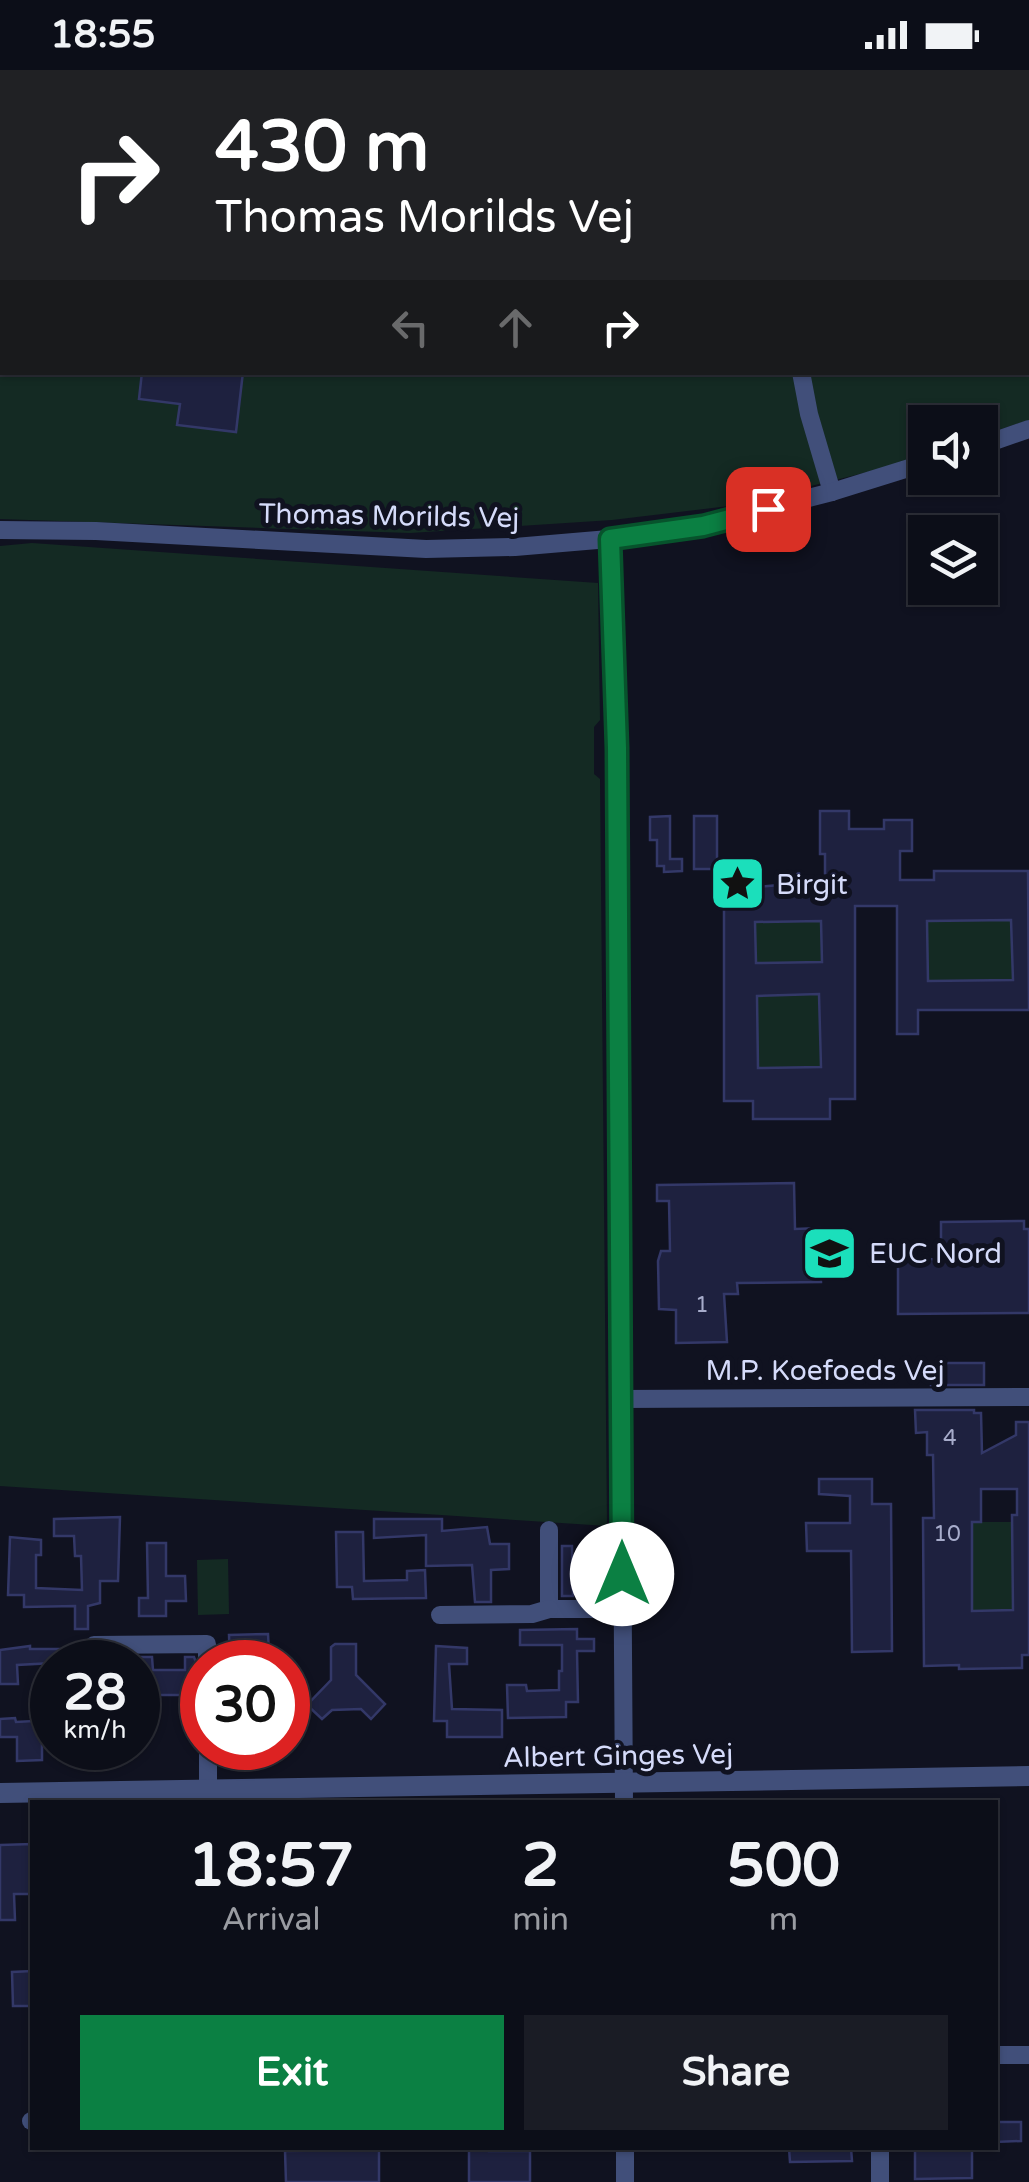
<!DOCTYPE html>
<html lang="en">
<head>
<meta charset="utf-8">
<style>
  :root { --surface:#0c0e18; --page:#1a1c25; --text:#f1f3f6; --muted:#9a9ca2; --line:#2c2e37; --accent:#0b8043 }
  body { margin:0; font-family:"Varela Round",sans-serif; background:var(--page); color:var(--text); height:100vh; display:flex; flex-direction:column; font-size:38px; white-space:nowrap }
  * { box-sizing:border-box; margin:0 }
  p { font-size:32px; color:var(--muted) }
  .icon { flex:none; width:55px; height:55px; fill:none; stroke:currentColor; stroke-width:2; stroke-linecap:round; stroke-linejoin:round }
  .map { position:relative; flex:1; overflow:hidden }
  .side { position:absolute; left:30px; top:1730px; width:968px; height:350px; display:flex; flex-direction:column; background:var(--surface); border-radius:0px; box-shadow:0 2px 8px #0004,0 0 0 2px var(--line) }
  .side>* { flex:none }
  .hud { position:absolute; left:0px; top:0px; width:1030px; height:305px; box-shadow:0 2px 8px #0004,0 0 0 2px var(--line); background:#202124; color:#fff; overflow:hidden }
  .controls { position:absolute; left:908px; top:335px; display:grid; gap:20px }
  .controls a { display:grid; place-items:center; width:90px; height:90px; border-radius:0px; background:var(--surface); box-shadow:0 2px 8px #0004,0 0 0 2px var(--line); font-size:50px }
  .speed { position:absolute; left:30px; top:1570px; display:flex; gap:20px; font-size:50px; font-weight:700; text-align:center }
  .speed>* { display:grid; place-content:center; width:130px; height:130px; border-radius:50%; background:var(--surface); box-shadow:0 2px 8px #0004,0 0 0 2px var(--line); line-height:1 }
  .speed small { font-size:25px; font-weight:400 }
  .speed .limit { border:15px solid #d22; background:#fff; color:#111 }
  .pin { position:absolute; display:grid; place-items:center; width:85px; height:85px; color:#fff; margin:-42px; border-radius:20px; box-shadow:0 5px 15px #0006 }
  .me { position:absolute; width:110px; margin:-55px; rotate:0deg; stroke-linejoin:round; filter:drop-shadow(0 0 8px #0008) }
  .turn { display:flex; align-items:center; gap:35px; height:210px; padding:0 50px; font-size:45px }
  .turn .icon { width:130px; height:130px; stroke-width:2.5 }
  .turn b { display:block; font-size:70px; line-height:85px }
  .lanes { display:flex; align-items:center; height:95px; padding:0 50px; background:#0003; justify-content:center; gap:50px; direction:ltr }
  .lanes .off { opacity:.35 }
  .eta { display:flex; justify-content:space-evenly; align-items:center; height:170px; text-align:center }
  .eta b { font-size:60px; font-weight:700; line-height:70px }
  .primary-button { display:flex; gap:20px; margin-top:auto; padding:20px 50px }
  .primary-button a { flex:1; height:115px; border-radius:0px; background:var(--accent); color:#fff; font-size:40px; font-weight:700; line-height:115px; text-align:center }
  .primary-button a+a { background:var(--page); color:var(--text) }
  .status { display:flex; justify-content:space-between; align-items:center; height:70px; padding:0 50px; background:var(--surface); direction:ltr }
  .status svg { height:28px; fill:currentColor }
  .map>svg:first-child { display:block }
  .green { fill:#142a23; fill-rule:evenodd }
  .lines { fill:none; stroke-linecap:round; stroke-linejoin:round }
  .stream { stroke:#112e3e; stroke-width:5 }
  .building { fill:#1e213f; stroke:#333868; stroke-width:2.5; fill-rule:evenodd }
  .minor { stroke:#414f7a; stroke-width:18 }
  .tertiary { stroke:#414f7a; stroke-width:20 }
  .route-casing { stroke:#07532c; stroke-width:25 }
  .route { stroke:#0b8043; stroke-width:18 }
  .labels { text-anchor:middle; stroke-width:10; stroke-linejoin:round; paint-order:stroke }
  .number-label { font-size:22px; fill:#a7accb }
  .street-label { font-size:28px; fill:#d5dbfa; stroke:#101220 }
  .poi-label { font-size:28px; fill:#d5dbfa; stroke:#101220; text-anchor:start }
</style>
</head>
<body>
<div class="status"><b>18:55</b><svg viewBox="0 0 49 12"><path d="M0 12V9h3v3zM5 12V6h3v6zM10 12V3h3v9zM15 12V0h3v12zM26 1h20v11H26zM47 4h2v5h-2z"/></svg></div>
<div class="map">
<svg width="1029" height="2112" viewBox="0 0 1029 2112">
  <rect width="100%" height="100%" fill="#101220"/>
  <g class="green">
    <path d="M0,0H1029V350L980,366V352H925V384L876,400L729,436L612,450L410,463L0,449ZM2,2H1028V302H2Z"/>
    <polygon points="32,473 598,513 600,650 594,657 594,704 600,709 607,1456 0,1416 0,476"/>
    <polygon points="1023,849 1012,869 1013,910 926,911 926,851"/>
    <polygon points="821,851 822,892 756,893 755,852"/>
    <polygon points="822,924 820,960 824,969 820,970 820,989 824,997 758,998 757,926"/>
    <polygon points="972,1452 1012,1452 1013,1540 972,1541"/>
    <polygon points="228,1489 229,1544 198,1545 197,1490"/>
  </g>
  <g class="lines">
    <polyline class="stream" points="817,2 820,0"/>
  </g>
  <g class="building">
    <polygon points="142,302 243,302 236,362 177,355 180,334 139,329"/>
    <path d="M820,741H849V759H884V750H912V781H900V810H934V801H1028L1029,940H918V964H897V836H855V1029H830V1049H753V1031H724V820L779,815V803H799V814H825V784H820ZM1011,850L1013,910L928,911L927,851ZM821,851L822,892L756,893L755,852ZM819,924L821,997L758,998L757,926Z"/>
    <polygon points="670,746 670,789 682,789 682,801 664,802 664,796 657,796 657,770 650,770 650,747"/>
    <rect x="694" y="746" width="23" height="53"/>
    <polygon points="794,1113 795,1159 820,1158 821,1212 737,1213 738,1224 724,1224 727,1272 676,1273 676,1240 659,1239 658,1191 661,1181 670,1181 669,1131 657,1131 657,1115"/>
    <polygon points="1024,1151 1024,1159 1029,1159 1029,1243 898,1244 898,1190 941,1189 941,1152"/>
    <rect x="931" y="1293" width="53" height="22"/>
    <path d="M915,1340H974V1343H981L982,1383L1016,1365V1352H1029V1585H1022V1598L959,1599V1595L924,1596L923,1448H934L933,1385H927V1362L916,1363ZM981,1419H1017V1445H1012L1013,1540L972,1541V1452H981Z"/>
    <polygon points="819,1409 872,1409 872,1434 891,1434 892,1581 852,1582 851,1481 807,1481 806,1453 850,1453 850,1426 819,1424"/>
    <polygon points="120,1447 118,1511 100,1511 100,1533 88,1536 88,1559 75,1559 75,1536 24,1537 24,1525 8,1525 10,1467 41,1470 41,1485 36,1485 36,1518 82,1520 81,1486 75,1486 74,1466 54,1466 54,1449"/>
    <polygon points="374,1449 442,1449 442,1461 487,1457 490,1474 509,1474 509,1499 491,1500 491,1532 475,1532 472,1495 426,1496 426,1465 374,1468"/>
    <polygon points="336,1462 363,1462 364,1511 407,1510 407,1501 425,1500 426,1528 353,1529 352,1517 337,1517"/>
    <polygon points="147,1473 166,1473 166,1506 185,1506 186,1531 166,1531 166,1546 139,1546 139,1528 148,1528"/>
    <polygon points="562,1476 572,1476 573,1526 562,1526"/>
    <polygon points="577,1559 577,1569 594,1569 594,1581 577,1581 578,1632 566,1632 566,1647 508,1648 507,1615 526,1615 527,1621 559,1620 559,1601 562,1601 562,1575 520,1575 520,1560"/>
    <polygon points="268,1564 269,1583 253,1583 253,1592 230,1592 229,1565"/>
    <polygon points="335,1574 356,1574 356,1605 385,1634 371,1649 361,1639 332,1640 322,1649 307,1635 331,1610 331,1577"/>
    <polygon points="30,1576 30,1579 72,1579 72,1592 17,1595 18,1614 0,1614 0,1580"/>
    <polygon points="436,1576 467,1578 467,1594 449,1594 452,1639 502,1640 502,1667 447,1667 447,1651 434,1651"/>
    <polygon points="138,1587 152,1587 153,1600 185,1600 185,1587 194,1587 199,1601 199,1643 186,1643 185,1625 153,1625 154,1658 138,1658"/>
    <polygon points="15,1648 16,1652 52,1650 52,1672 42,1673 42,1690 17,1691 17,1667 0,1667 0,1649"/>
    <polygon points="32,1774 32,1824 14,1824 15,1850 0,1850 0,1775"/>
    <polygon points="32,1901 32,1936 13,1936 12,1902"/>
    <polygon points="995,2052 1021,2052 1021,2071 995,2072"/>
    <polygon points="469,2078 489,2078 489,2081 530,2081 530,2112 469,2112"/>
    <polygon points="789,2078 851,2078 852,2091 790,2092"/>
    <polygon points="915,2078 972,2078 972,2108 915,2109"/>
    <polygon points="379,2080 379,2112 286,2112 285,2081"/>
  </g>
  <g class="lines">
    <g class="minor">
      <polyline points="801,302 809,344 832,422"/>
      <polyline points="980,376 1029,359"/>
      <polyline points="0,460 96,461 426,479 515,477 609,469 703,455 832,422 925,393"/>
      <polyline points="609,469 617,678 624,1732"/>
      <polyline points="621,1329 1029,1327"/>
      <polyline points="549,1460 549,1539 623,1539"/>
      <polyline points="440,1545 532,1544 549,1539"/>
      <polyline points="94,1592 94,1575 207,1574 207,1592"/>
      <polyline points="208,1678 208,1719"/>
      <polyline points="995,1985 1029,1985"/>
      <polyline points="31,2051 32,2051"/>
      <polyline points="625,2078 625,2112"/>
      <polyline points="880,2078 880,2112"/>
    </g>
    <polyline class="tertiary" points="0,1723 1029,1706"/>
  </g>
  <g class="lines">
    <defs>
      <polyline id="route" points="622,1504 617,678 610,469 703,456 768,439"/>
    </defs>
    <use href="#route" class="route-casing"/>
    <use href="#route" class="route"/>
  </g>
  <defs>
    <symbol id="sight-square" viewBox="-11 -11 22 22"><rect x="-9" y="-9" width="18" height="18" rx="4" fill="#1bdfbb" stroke="#101220"/><path d="M0-6L1.8-2.2L6-1.7L2.9 1.2L3.7 5.4L0 3.3L-3.7 5.4L-2.9 1.2L-6-1.7L-1.8-2.2Z" fill="#111"/></symbol>
    <symbol id="school-square" viewBox="-11 -11 22 22"><rect x="-9" y="-9" width="18" height="18" rx="4" fill="#1bdfbb" stroke="#101220"/><path d="M0-5L7-2L0 1L-7-2ZM-4 1L0 2.5L4 1V4Q0 6-4 4Z" fill="#111"/></symbol>
  </defs>
  <g fill-rule="evenodd">
    <use href="#sight-square" x="706" y="782" width="63" height="63"/>
    <use href="#school-square" x="798" y="1152" width="63" height="63"/>
  </g>
  <g class="labels">
    <g class="number-label">
      <text x="702" y="1242">1</text>
      <text x="950" y="1375">4</text>
      <text x="947" y="1471">10</text>
    </g>
    <g class="street-label">
      <text transform="translate(389 445) rotate(1)" y="10">Thomas Morilds Vej</text>
      <text x="825" y="1310">M.P. Koefoeds Vej</text>
      <text transform="translate(618 1685) rotate(-1)" y="10">Albert Ginges Vej</text>
    </g>
    <g class="poi-label">
      <text x="776" y="824">Birgit</text>
      <text x="869" y="1193">EUC Nord</text>
    </g>
  </g>
</svg>
<div class="controls">
<a><svg class="icon" aria-label="sound" viewBox="0 0 24 24"><path d="M4 9h4l5-4v14l-5-4H4zM17 9q2 3 0 6"/></svg></a>
<a><svg class="icon" aria-label="layers" viewBox="0 0 24 24"><path d="M12 4l9 5-9 5-9-5zM3 14l9 5 9-5"/></svg></a>
</div>
<div class="speed"><div>28<small>km/h</small></div><div class="limit">30</div></div>
<div class="pin" style="left:768px;top:439px;background:#d93025"><svg class="icon" aria-label="arrive" viewBox="0 0 24 24"><path d="M6 21V4h12l-3 4 3 4H6"/></svg></div>
<svg class="me" style="left:622px;top:1504px" viewBox="-20 -20 40 40"><circle r="19" fill="#fff"/><path d="M0-13L10 11 0 6-10 11z" fill="#0b8043"/></svg>
<div class="hud">
<div class="turn"><svg class="icon" aria-label="right" viewBox="0 0 24 24"><path d="M7 20v-9h11M14 6l5 5-5 5"/></svg><div><b>430 m</b>Thomas Morilds Vej</div></div>
<div class="lanes"><svg class="icon off" aria-label="left" viewBox="0 0 24 24"><path d="M17 20v-9H6M10 6l-5 5 5 5"/></svg><svg class="icon off" aria-label="ahead" viewBox="0 0 24 24"><path d="M12 20V5M6 11l6-6 6 6"/></svg><svg class="icon" aria-label="right" viewBox="0 0 24 24"><path d="M7 20v-9h11M14 6l5 5-5 5"/></svg></div>
</div>
<section class="side">
<div class="eta">
<div><b>18:57</b><p>Arrival</p></div>
<div><b>2</b><p>min</p></div>
<div><b>500</b><p>m</p></div>
</div>
<div class="primary-button"><a>Exit</a><a>Share</a></div>
</section>
</div>
</body>
</html>
